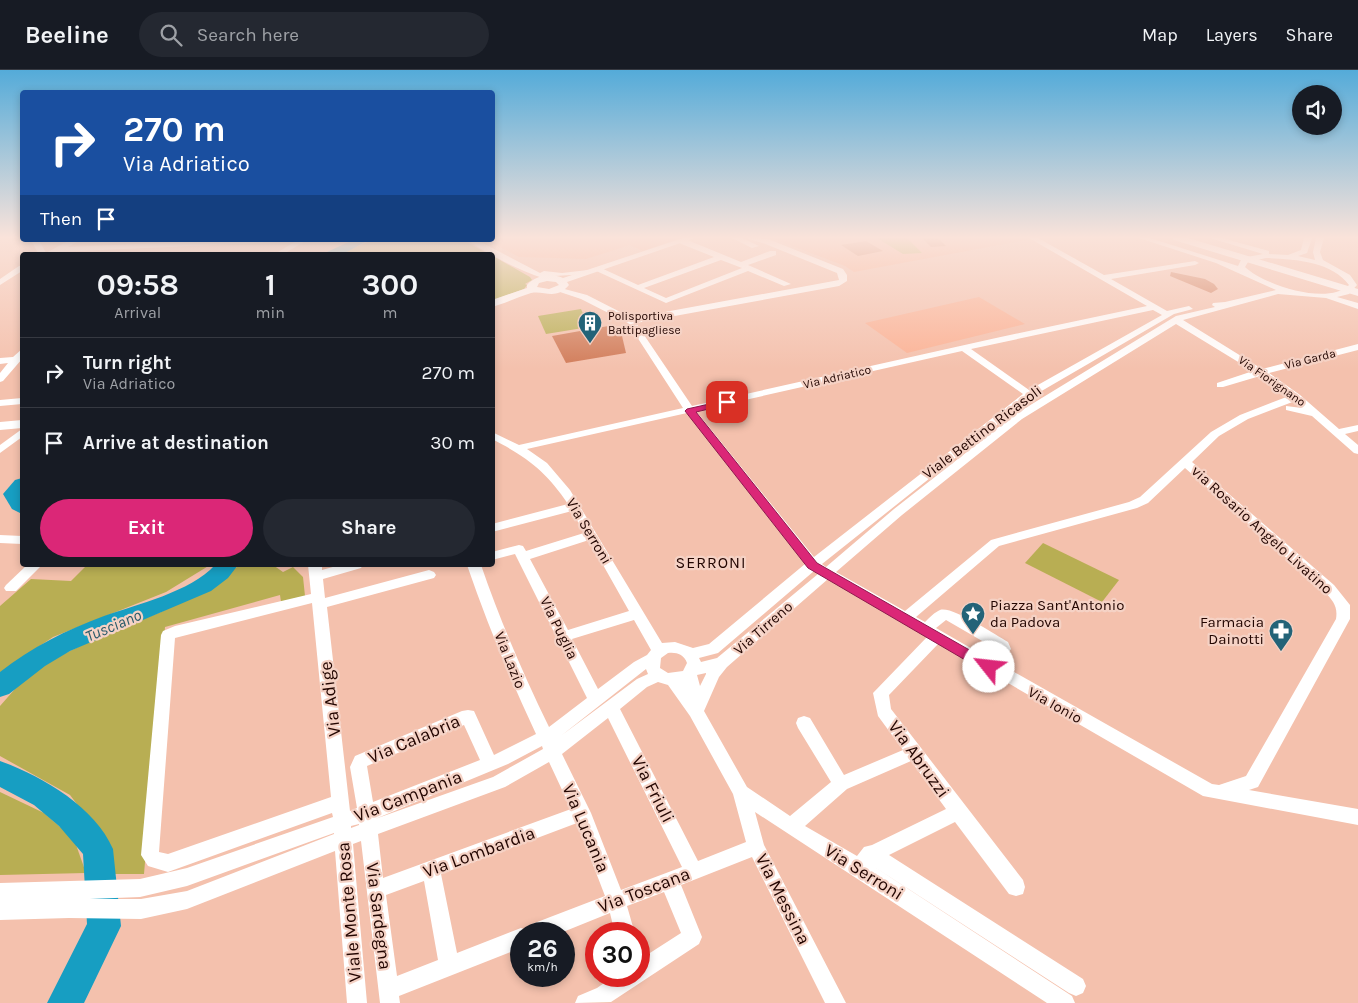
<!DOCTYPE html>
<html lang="en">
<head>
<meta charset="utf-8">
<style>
  :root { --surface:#171b24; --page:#242831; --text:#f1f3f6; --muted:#9ea1a6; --line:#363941; --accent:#db2777 }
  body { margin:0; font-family:Karla,sans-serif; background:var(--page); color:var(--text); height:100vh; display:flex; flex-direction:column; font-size:19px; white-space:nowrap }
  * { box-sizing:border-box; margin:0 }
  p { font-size:16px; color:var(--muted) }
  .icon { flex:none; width:28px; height:28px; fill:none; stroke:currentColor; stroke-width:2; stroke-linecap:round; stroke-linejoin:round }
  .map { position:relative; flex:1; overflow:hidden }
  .side { position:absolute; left:20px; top:182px; width:475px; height:315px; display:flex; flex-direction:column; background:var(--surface); border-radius:5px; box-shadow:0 2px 8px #0003 }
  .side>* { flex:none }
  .hud { position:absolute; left:20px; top:20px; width:475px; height:152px; border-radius:5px; box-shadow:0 2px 8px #0003; background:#1a4fa0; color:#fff; overflow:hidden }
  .fabs { position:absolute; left:1292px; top:15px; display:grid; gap:10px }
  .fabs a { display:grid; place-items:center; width:50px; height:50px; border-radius:50%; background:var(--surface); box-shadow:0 2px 8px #0003; font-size:25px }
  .speed { position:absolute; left:510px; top:852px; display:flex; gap:10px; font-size:25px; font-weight:700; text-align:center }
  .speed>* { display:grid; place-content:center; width:65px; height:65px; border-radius:50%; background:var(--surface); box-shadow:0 2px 8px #0003; line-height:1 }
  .speed small { font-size:12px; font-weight:400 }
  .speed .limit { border:8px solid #d22; background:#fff; color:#111 }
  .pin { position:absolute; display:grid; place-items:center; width:42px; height:42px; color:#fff; margin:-21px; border-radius:10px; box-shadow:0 2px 8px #0006 }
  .me { position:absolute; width:55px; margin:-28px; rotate:299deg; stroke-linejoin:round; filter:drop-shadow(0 0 4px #0008) }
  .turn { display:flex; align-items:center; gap:18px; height:105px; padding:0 20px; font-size:22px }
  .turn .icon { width:65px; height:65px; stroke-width:2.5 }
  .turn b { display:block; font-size:35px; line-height:42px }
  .then { display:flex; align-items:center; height:48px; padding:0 20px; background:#0003; gap:10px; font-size:19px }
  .eta { display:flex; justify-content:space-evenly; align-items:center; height:85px; text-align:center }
  .eta b { font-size:30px; font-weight:700; line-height:35px }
  .action { display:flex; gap:10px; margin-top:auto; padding:10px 20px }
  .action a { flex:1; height:58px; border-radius:30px; background:var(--accent); color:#fff; font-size:20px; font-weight:700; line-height:58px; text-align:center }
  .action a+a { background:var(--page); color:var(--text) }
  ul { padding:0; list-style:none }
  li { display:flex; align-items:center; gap:15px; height:70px; padding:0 20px; border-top:1px solid var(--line) }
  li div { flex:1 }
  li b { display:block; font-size:19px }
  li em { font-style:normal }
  header { display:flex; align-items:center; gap:30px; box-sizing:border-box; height:70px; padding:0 25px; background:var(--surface); border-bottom:1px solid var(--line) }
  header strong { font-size:24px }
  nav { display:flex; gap:28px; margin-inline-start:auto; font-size:18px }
  .search { width:350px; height:45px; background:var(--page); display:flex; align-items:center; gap:12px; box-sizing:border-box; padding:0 18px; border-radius:28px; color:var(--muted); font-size:19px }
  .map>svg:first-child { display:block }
  .built { fill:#fbb295 }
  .green { fill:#b8ae53 }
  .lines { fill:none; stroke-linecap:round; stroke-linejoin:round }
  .river { fill:#179ec2; fill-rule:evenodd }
  .building { fill:#d17c59 }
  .minor { fill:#fff; fill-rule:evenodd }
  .major { fill:#fff; fill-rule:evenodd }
  .highway { fill:#fff; fill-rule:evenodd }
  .route { fill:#db2777; stroke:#8e194d }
  .labels { text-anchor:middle; stroke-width:4.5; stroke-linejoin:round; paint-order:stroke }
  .far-poi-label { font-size:12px; fill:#220500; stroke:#f5d2c5; text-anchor:start }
  .far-street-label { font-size:12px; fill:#220500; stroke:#f5d2c5 }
  .street-label { font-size:15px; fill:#220500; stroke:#f5d2c5 }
  .poi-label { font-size:15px; fill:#220500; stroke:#f5d2c5; text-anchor:start }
  .neighbourhood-label { font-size:16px; letter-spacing:1px; fill:#220500; stroke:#f5d2c5 }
  .water-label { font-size:16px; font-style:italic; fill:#295a6a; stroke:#f5d2c5 }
  .near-street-label { font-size:18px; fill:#220500; stroke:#f5d2c5 }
</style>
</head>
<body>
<header>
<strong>Beeline</strong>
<div class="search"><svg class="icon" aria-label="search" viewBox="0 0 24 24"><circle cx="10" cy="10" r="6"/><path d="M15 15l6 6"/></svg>Search here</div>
<nav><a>Map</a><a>Layers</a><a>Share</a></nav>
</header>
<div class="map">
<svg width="1358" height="933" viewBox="0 0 1358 933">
  <rect width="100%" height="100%" fill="#f4c1ad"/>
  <g class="built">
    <polygon points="493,168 680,168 643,181 630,175 586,189 519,187 486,170 492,170"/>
    <polygon points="771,168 1029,168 1031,169 854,202 845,196"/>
    <polygon points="979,227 1025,254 907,283 865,253"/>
  </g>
  <g class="green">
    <polygon points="877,168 907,168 922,183 903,184"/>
    <polygon points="372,170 463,170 490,185 337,185"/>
    <polygon points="493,186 530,207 532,210 525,214 527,215 524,219 493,230"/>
    <polygon points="581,239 589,257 546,264 538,246"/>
    <polygon points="1043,473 1119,510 1102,532 1025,493"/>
    <polygon points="87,495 210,495 166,522 53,567 0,603 0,536 31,509 71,511"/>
    <polygon points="240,495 273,495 283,502 293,497 303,507 305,526 281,532 280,525 165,557 144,804 110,804 110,778 70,725 0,686 0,636 22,611 45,593 103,565 161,542 201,520"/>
    <polygon points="0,722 44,743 74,769 86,803 0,805"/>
  </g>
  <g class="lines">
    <g class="river">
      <polygon points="353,170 369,170 341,185 325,185 327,182"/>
      <polygon points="22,408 22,444 12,439 3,424 15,410"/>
      <path d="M215,495H238L228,508L211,521L70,581L45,596L9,624L0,627V602C32,577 66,560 104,546C138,534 190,522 215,495Z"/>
      <path d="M0,691C42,706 95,737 113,779L121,856L84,933H47L87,854L83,784L59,756L34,735L0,717Z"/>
    </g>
  </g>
  <g class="building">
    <polygon points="922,168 938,168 946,176 931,177"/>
    <polygon points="866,171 883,181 858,186 841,175"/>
    <polygon points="1171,202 1205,209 1214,214 1218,219 1211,223 1170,206"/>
    <polygon points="614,255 622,266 626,283 566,293 552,266"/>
  </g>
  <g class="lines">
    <g class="minor">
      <polygon points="732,168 742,168 759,176 752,178"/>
      <path d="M745,168L768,169L843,199L847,205V211L839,216L636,253L692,336L996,268L1147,236L1029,168H1038L1104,205L1195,191L1199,193L1195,195L1111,209L1167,241L1189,236L1193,239L1174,244L1033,326L822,494L826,497L894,439L1014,345L1176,246L1215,237L1212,235L1213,233L1225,232L1276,220L1216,193L1139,168H1150L1238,196L1242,188L1263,184L1210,168H1222L1269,181V184L1288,185L1301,180L1304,168H1312L1307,183L1298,186L1315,190L1313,182L1316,168H1324L1320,182L1323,190L1350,205L1357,215L1349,224L1337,227L1358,233V239L1326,228L1278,224L1183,250L1262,299L1358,274V280L1269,303L1300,325L1339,359L1358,355V361L1345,364L1358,375V384L1354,383L1312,346L1286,340V336L1302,338L1295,331L1248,349L1219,366L1192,392L1334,515L1350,535V549L1258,717L1249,720L1358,739V755L1203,726L939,573L889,625L891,639L1023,810L1025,817L1023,824L1016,826L1009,824L955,752L889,785L1083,909L1086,916L1083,923L1076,926L1069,923L870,794L1072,926L1075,933H1047L755,742L764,775L846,933H825L752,787L681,815L702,867L699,874L611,932L575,933L578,926L597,918L614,906H639V890L681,863L664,822L627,836L635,864H615L610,843L558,864H521V878L399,926L400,933H380L361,771L353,774L367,933H347L335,781L187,839L141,849L69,848L0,850V813L140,809L187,798L333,747L332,743L168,802L148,796L141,785L161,565L163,561L175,556L311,524L308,495H322V500L340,495H363L361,498L323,509L325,528L429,500L434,502L436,505L434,508L327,537L350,741L357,738L350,697L355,686L462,641L468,640L474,641L494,685L536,664C510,609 487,553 467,495H481C500,550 523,604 549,657L587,628L515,484L492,490V482L519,475L523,476L526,481L584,463L572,441L492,462V454L568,434C546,401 527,387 492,369V362L519,375L683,338L628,253L581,229L557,221V217L587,225L632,248L839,210L837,203L763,173ZM1266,188C1293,189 1332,191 1349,215C1328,236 1264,215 1245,197L1248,192ZM1153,240L1162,245L1029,320L971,279ZM1176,254L1253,301L1217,313V317H1223L1260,306L1289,326L1240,345L1211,362L1140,427L1129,432L991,470L905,541L836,502L902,445L1022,349ZM962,281L1023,324L814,487L696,341ZM687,343L805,494L709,574L693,578L675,572L662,573L570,420L547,393L527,379ZM1185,398L1324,521C1333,531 1338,536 1336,549L1246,706L1219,715L1212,714L1000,594L1011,579L1008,572C995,565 953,536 940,540C935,542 929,548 925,552L916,547L999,476L1137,438L1148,433ZM589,470L629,541L568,560L530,489ZM814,501L818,504L717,588L701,592L699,588L718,583ZM828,509L927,567L873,623L878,646L903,680L844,705L810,648L804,646L798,648L796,653L798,658L831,712L790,746L747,717L704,641L719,607L727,597ZM312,533L331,727L168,784L159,782L175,568ZM634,550L651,580L647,585L634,592L598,619L572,569ZM946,550L996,579L988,588L936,558ZM668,583C676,582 684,584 687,593L683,601L668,603L660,598L661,588ZM646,599L648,604L637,609L562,665ZM706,603V604L700,616L697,605ZM658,612L668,615L690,646L733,724L746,772L698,791L620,639L647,617ZM608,648L682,797L621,820L591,743L562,684ZM464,655L480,690L373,732L367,696ZM542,676L543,679L493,707L375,749L508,694ZM911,691L946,739L872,775L864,777L857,786L805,756L847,719ZM549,692L571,739L383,808L378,764L505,717ZM577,753L605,826L532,854L524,859L521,858L457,883L441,804ZM359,754V755L351,758V756ZM334,763V764L187,821L141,829H90L140,827L187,816ZM424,811L438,890L397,906L386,825Z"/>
      <path d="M679,169H685L741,192L770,181H776V185L748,195L791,214L784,216L748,201L666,233L592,199L599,197L638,215L714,187L679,173ZM721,190L742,198L666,228L644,218Z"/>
      <polygon points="31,170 39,170 46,183 70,170 80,170 68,177 228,170 280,170 276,172 58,182 53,185 39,185"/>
      <polygon points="298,170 307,170 282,185 273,185"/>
      <path d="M468,170H477L540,203L544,201L562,203L588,200L592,202L588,204L554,206V210C538,211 481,181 468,170Z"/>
      <polygon points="19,196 22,196 22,201 0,215 0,209"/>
      <polygon points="22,279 22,289 3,311 0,312 0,303 8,293 0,294 0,288 13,287"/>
      <polygon points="22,328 22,334 0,336 0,330"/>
      <polygon points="22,359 22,367 0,383 0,375"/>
      <polygon points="0,465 22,466 22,474 0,473"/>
      <polygon points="27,495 42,495 16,521 6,521 4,518 6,515"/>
    </g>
    <g class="major">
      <path d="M683,168H695L567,212L569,215C555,231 545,220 531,223C518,227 506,233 492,237V230L527,218V215C536,205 551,203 563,208ZM547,211L556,212L559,215L549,219L537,217L539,213Z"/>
      <polygon points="22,350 22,358 0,360 0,352"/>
    </g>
    <polygon class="highway" points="1173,168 1188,168 1358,219 1358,226 1174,170"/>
  </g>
  <linearGradient id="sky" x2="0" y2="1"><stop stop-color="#54abd9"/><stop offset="0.56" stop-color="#fae3da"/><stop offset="1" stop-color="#fae3da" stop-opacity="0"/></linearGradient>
  <rect width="1358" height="299" fill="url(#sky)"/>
  <polygon class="route" points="727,330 731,332 730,334 696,342 817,493 994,594 996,597 994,601 989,603 984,601 808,498 685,341 687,339"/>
  <defs>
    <symbol id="building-pin" viewBox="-11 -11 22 30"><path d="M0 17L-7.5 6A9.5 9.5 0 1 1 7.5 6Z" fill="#236378" stroke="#f5d2c5"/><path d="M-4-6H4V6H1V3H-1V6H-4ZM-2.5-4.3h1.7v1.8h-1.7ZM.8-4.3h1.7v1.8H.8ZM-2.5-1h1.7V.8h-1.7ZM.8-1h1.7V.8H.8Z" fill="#fff"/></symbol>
    <symbol id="sight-pin" viewBox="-11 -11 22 30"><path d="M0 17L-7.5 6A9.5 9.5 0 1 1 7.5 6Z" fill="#236378" stroke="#f5d2c5"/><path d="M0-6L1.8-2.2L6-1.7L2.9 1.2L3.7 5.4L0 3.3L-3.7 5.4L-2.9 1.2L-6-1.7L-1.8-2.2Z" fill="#fff"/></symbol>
    <symbol id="pharmacy-pin" viewBox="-11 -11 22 30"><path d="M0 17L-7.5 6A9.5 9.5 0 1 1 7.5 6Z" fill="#236378" stroke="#f5d2c5"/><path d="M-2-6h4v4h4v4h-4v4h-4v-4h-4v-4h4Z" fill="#fff"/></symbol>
  </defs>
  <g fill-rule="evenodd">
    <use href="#building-pin" x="576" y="239" width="28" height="38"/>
    <use href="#sight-pin" x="959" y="530" width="28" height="38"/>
    <use href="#pharmacy-pin" x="1267" y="547" width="28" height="38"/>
  </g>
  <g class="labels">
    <g class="far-poi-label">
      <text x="608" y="250">Polisportiva<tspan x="608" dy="14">Battipagliese</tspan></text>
    </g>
    <g class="far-street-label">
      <text transform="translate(1310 289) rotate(-14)" y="4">Via Garda</text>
      <text transform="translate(837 307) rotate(-13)" y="4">Via Adriatico</text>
      <text transform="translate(1272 311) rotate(35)" y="4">Via Fiorignano</text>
    </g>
    <g class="street-label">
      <text transform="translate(982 362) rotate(-37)" y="5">Viale Bettino Ricasoli</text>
      <text transform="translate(1262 460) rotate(42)" y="5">via Rosario Angelo Livatino</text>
      <text transform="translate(589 461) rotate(59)" y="5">Via Serroni</text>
      <text transform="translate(559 558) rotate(64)" y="5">Via Puglia</text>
      <text transform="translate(763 558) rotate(-41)" y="5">Via Tirreno</text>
      <text transform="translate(510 590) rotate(68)" y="5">Via Lazio</text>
      <text transform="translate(1055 635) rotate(29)" y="5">Via Ionio</text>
    </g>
    <g class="poi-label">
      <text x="990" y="540">Piazza Sant'Antonio<tspan x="990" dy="17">da Padova</tspan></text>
      <text x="1264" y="557" text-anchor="end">Farmacia<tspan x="1264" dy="17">Dainotti</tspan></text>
    </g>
    <g class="neighbourhood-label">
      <text x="711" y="498">SERRONI</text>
    </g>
    <g class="water-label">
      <text transform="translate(113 555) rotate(-23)" y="6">Tusciano</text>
    </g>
    <g class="near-street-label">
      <text transform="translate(330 629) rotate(-97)" y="6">Via Adige</text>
      <text transform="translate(414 669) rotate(-23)" y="6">Via Calabria</text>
      <text transform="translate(919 689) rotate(54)" y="6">Via Abruzzi</text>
      <text transform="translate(653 719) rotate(63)" y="6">Via Friuli</text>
      <text transform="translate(408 726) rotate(-21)" y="6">Via Campania</text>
      <text transform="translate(586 758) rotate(67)" y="6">Via Lucania</text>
      <text transform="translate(479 782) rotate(-20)" y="6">Via Lombardia</text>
      <text transform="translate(864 802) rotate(32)" y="6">Via Serroni</text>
      <text transform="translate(644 820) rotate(-21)" y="6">Via Toscana</text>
      <text transform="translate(783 829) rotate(63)" y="6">Via Messina</text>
      <text transform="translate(349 842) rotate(-95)" y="6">Viale Monte Rosa</text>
      <text transform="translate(379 846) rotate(83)" y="6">Via Sardegna</text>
    </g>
  </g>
</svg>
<div class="fabs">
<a><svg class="icon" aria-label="sound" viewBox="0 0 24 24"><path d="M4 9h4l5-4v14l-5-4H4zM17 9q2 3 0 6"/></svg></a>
</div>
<div class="speed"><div>26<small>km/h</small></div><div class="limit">30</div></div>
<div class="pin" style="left:727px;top:332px;background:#d93025"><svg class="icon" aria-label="arrive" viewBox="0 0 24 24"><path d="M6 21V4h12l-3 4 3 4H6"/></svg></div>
<svg class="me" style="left:989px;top:597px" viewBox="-20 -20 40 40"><circle r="19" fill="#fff"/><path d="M0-13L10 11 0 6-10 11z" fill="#db2777"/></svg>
<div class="hud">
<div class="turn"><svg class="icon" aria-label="right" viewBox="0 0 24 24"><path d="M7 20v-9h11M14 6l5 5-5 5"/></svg><div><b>270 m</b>Via Adriatico</div></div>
<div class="then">Then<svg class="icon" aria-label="arrive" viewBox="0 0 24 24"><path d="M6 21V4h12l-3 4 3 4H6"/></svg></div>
</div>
<section class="side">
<div class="eta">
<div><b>09:58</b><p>Arrival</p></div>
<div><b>1</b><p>min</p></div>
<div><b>300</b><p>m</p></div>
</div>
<ul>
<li><svg class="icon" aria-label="right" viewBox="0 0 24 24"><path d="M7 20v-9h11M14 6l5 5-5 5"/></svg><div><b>Turn right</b><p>Via Adriatico</p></div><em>270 m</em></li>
<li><svg class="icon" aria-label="arrive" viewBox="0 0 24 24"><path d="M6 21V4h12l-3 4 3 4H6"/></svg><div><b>Arrive at destination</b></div><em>30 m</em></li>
</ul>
<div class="action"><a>Exit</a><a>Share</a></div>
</section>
</div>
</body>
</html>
